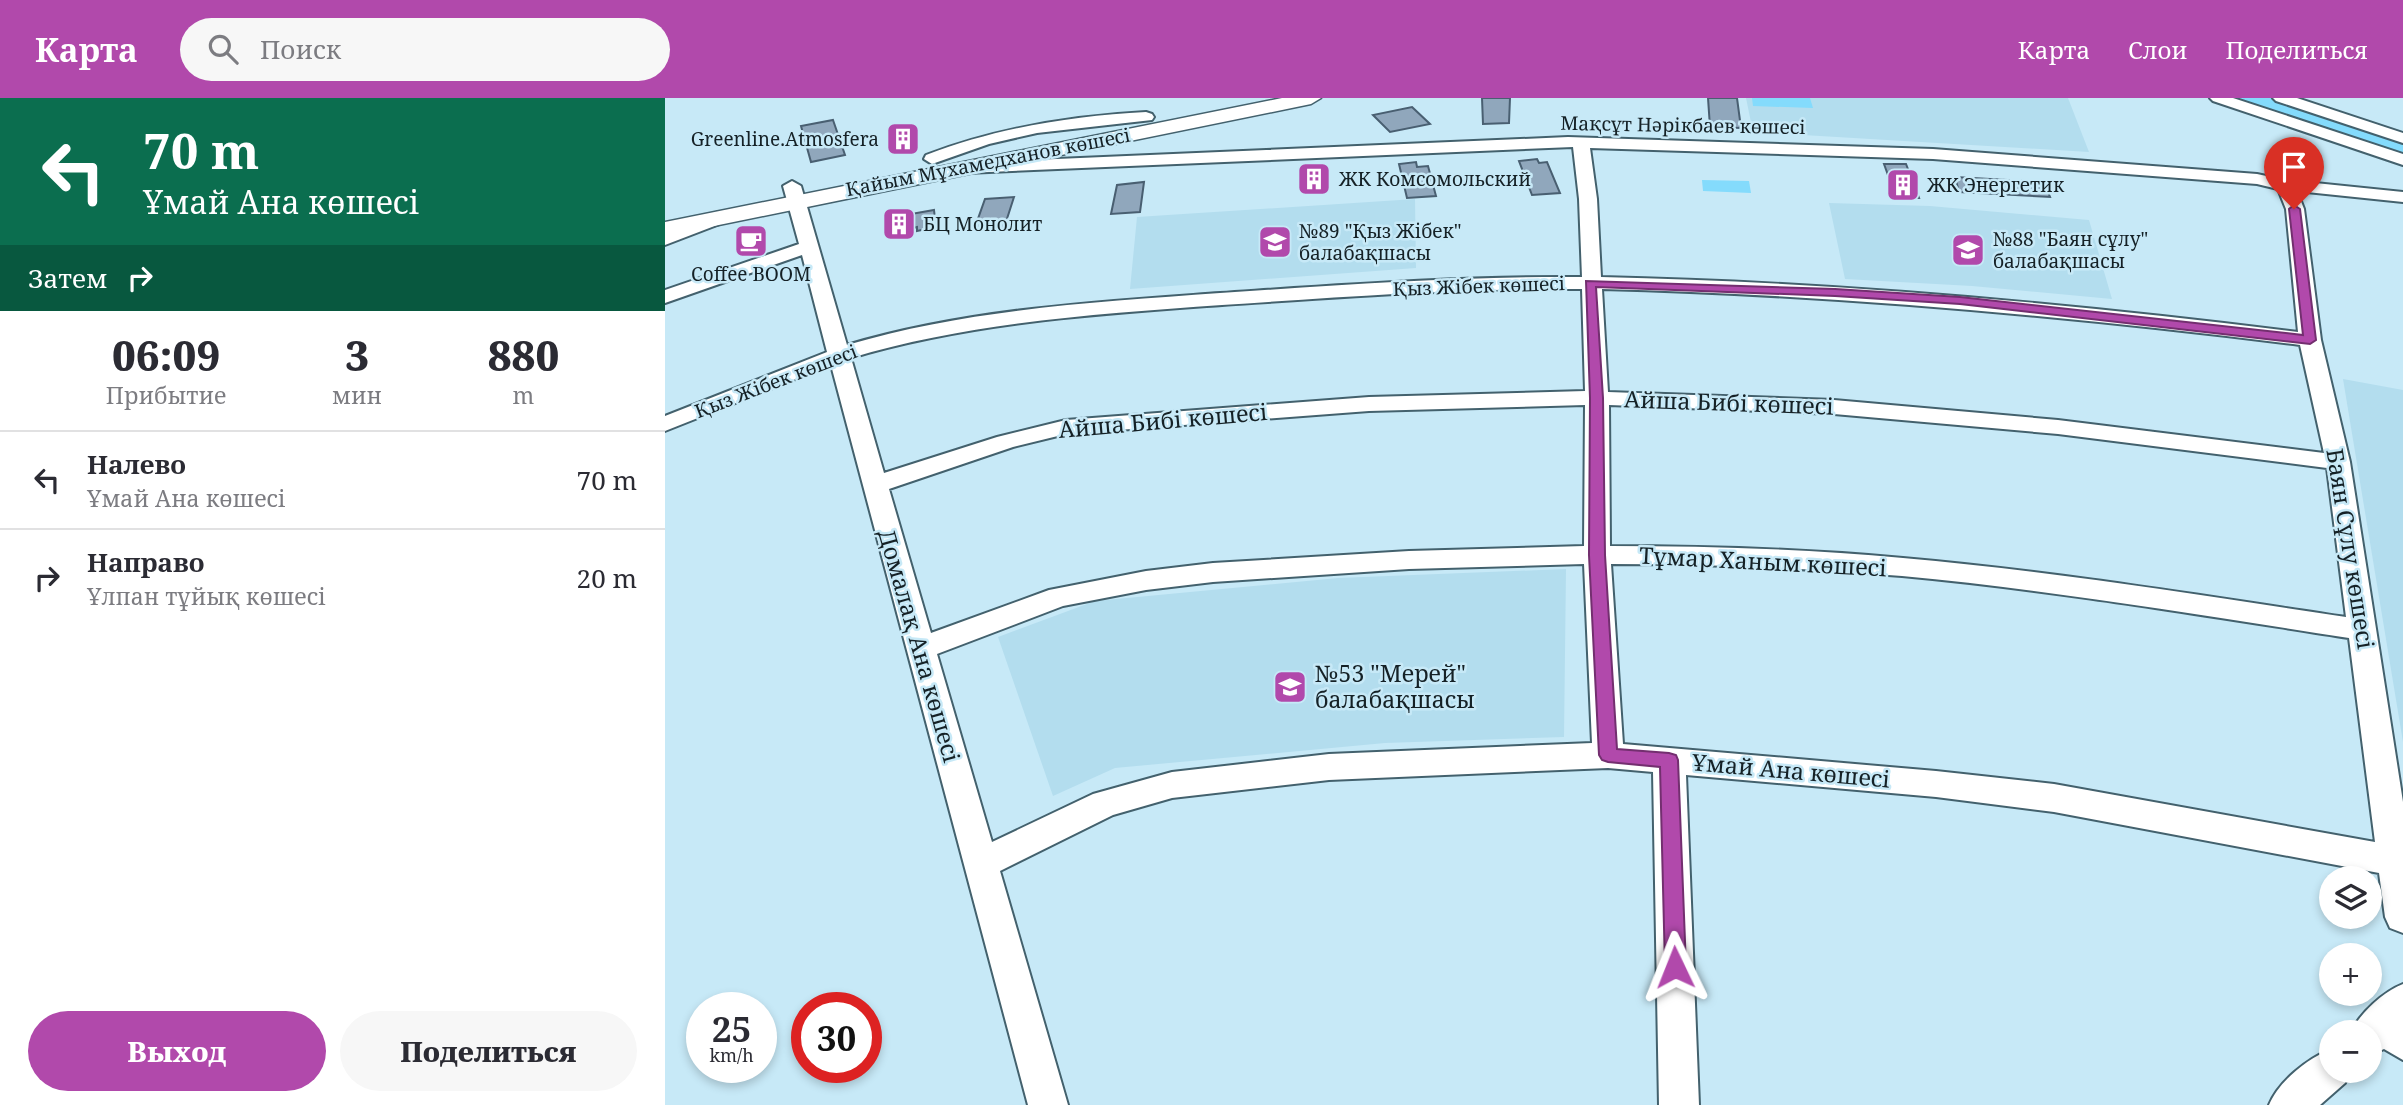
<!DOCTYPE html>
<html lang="ru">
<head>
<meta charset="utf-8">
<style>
  :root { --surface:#fff; --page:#f7f7f7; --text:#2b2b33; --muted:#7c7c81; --line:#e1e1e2; --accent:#b149ab }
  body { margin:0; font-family:"Noto Serif",serif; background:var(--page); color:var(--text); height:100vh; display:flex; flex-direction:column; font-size:26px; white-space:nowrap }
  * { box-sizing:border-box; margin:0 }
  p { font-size:23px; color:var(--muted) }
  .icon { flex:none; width:38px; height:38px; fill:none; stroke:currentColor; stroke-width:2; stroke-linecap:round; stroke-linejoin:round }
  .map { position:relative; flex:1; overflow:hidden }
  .sheet { display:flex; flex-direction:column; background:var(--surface); width:665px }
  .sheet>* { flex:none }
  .guide { background:#0b6e4f; color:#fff; overflow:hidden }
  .fabs { position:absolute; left:1654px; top:768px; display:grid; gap:14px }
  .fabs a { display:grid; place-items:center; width:63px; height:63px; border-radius:50%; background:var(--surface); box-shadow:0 4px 10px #0003; font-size:35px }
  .speed { position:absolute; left:21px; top:894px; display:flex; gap:14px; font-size:35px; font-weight:700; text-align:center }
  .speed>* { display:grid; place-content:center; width:91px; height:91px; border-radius:50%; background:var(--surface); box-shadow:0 4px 10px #0003; line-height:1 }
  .speed small { font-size:18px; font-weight:400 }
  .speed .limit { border:10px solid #d22; background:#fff; color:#111 }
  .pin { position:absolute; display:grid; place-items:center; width:60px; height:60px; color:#fff; margin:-72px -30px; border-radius:50% 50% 50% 0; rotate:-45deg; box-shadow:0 0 7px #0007 }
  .pin .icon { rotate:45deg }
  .me { position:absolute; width:77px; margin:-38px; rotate:358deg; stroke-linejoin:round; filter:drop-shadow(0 0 5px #0008) }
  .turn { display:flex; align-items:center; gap:24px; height:147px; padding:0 28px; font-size:32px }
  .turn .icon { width:91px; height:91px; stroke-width:2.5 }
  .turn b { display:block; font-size:49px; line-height:60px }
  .then { display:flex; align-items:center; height:66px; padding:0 28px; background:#0003; gap:14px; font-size:26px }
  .eta { display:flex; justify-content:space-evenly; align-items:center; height:119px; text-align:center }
  .eta b { font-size:42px; font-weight:800; line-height:49px }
  .primary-button { display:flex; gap:14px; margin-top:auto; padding:14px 28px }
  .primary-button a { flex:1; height:80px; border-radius:42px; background:var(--accent); color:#fff; font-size:28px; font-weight:800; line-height:80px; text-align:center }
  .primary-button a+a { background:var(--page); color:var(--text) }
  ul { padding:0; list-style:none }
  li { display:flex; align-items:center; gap:21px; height:98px; padding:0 28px; border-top:2px solid var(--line) }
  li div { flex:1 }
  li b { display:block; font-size:26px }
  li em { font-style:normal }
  header { display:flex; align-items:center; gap:42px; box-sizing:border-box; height:98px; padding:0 35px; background:var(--accent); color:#fff }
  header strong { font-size:33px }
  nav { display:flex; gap:38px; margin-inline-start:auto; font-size:24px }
  .search { width:490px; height:63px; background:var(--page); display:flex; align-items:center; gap:18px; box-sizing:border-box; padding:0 24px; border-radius:38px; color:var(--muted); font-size:26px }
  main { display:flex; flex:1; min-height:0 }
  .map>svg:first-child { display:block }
  .built { fill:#b3ddee }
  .green { fill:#84dbfc }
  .building { fill:#90a7bc; stroke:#495f71; stroke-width:2 }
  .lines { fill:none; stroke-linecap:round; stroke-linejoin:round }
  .minor-casing { stroke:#43616d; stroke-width:4 }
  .major-casing { stroke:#43616d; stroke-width:3 }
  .minor { fill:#fff; fill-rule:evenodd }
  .major { fill:#fff; fill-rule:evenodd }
  .route { fill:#b149ab; stroke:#732f6f; stroke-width:2 }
  .labels { text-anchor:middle; stroke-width:5; stroke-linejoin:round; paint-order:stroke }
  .far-street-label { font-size:19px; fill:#152126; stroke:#c7e9f7 }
  .far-poi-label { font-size:19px; fill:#152126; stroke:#c7e9f7; text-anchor:start }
  .street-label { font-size:23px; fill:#152126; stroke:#c7e9f7 }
  .poi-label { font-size:23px; fill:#152126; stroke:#c7e9f7; text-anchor:start }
</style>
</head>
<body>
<header>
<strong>Карта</strong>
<div class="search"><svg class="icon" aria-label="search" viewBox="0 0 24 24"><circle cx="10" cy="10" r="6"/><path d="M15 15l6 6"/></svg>Поиск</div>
<nav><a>Карта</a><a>Слои</a><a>Поделиться</a></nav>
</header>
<main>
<section class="sheet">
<div class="guide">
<div class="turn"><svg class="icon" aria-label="left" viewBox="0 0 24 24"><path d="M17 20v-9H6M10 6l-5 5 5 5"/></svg><div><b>70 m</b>Ұмай Ана көшесі</div></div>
<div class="then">Затем<svg class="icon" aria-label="right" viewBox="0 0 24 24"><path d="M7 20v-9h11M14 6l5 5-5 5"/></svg></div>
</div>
<div class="eta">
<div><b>06:09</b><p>Прибытие</p></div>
<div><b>3</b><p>мин</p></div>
<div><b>880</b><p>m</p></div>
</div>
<ul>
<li><svg class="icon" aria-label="left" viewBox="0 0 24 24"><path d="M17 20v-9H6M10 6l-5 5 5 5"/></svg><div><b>Налево</b><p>Ұмай Ана көшесі</p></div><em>70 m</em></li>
<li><svg class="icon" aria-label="right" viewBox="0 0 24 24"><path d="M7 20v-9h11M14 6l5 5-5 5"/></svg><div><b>Направо</b><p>Ұлпан тұйық көшесі</p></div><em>20 m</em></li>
</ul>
<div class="primary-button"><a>Выход</a><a>Поделиться</a></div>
</section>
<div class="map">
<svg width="1738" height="1007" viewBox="0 0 1738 1007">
  <rect width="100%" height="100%" fill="#c7e9f7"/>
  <g class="built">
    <polygon points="1081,0 1403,0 1424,54 1088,34"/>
    <polygon points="750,101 751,170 465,191 472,119"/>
    <polygon points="1164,105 1265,108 1424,122 1447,201 1307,188 1180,181"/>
    <polygon points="1678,281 1738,292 1738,644"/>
    <polygon points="901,471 899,639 720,645 450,670 388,698 333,539 430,503 673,480"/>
  </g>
  <g class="green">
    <polygon points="1087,0 1145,0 1148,10 1088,8"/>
    <polygon points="1566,0 1607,0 1738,43 1738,56"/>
    <polygon points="1037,82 1084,83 1086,95 1038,93"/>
  </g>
  <g class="building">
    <polygon points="817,0 845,0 844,25 818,26"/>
    <polygon points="1043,0 1072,0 1076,30 1045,29"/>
    <polygon points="747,9 765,26 725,34 708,17"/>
    <polygon points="168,22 180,57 146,64 136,28"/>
    <polygon points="872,61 874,65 882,64 895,95 867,97 854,63"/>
    <polygon points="751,64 752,69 763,68 771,98 742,100 734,66"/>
    <polygon points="1219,66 1241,66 1254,100 1231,99"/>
    <polygon points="1290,79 1379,84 1385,99 1294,94"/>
    <polygon points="479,84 475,114 446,116 452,87"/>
    <polygon points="349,99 339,130 309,132 320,101"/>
    <polygon points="269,112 271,129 252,133 252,129 248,130 246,116"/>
  </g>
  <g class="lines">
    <defs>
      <g id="minor">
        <polygon points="1545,0 1568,0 1738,56 1738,67 1548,3"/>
        <polygon points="1608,0 1632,0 1738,35 1738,45 1611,3"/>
        <path d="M481,14L487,16L489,19L487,22L372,35L324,46L267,66L259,61L261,57C332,30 405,18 481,14Z"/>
        <path d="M903,39L1268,51L1592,76L1620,82L1738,94V104L1632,93L1639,111L1656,242L1685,364L1738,704V835L1725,830L1720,819L1714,775L1389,714L1271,699L1021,677L1034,1007H994L988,674L943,670L664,682L507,700L448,717L335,773L403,1007H363L166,267L0,333V318L162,254L137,157L0,205V192L134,146L118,88L127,83L136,88L182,247C303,211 431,204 555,195C676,187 796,178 917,179L914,101L908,49L301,75L292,70L301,65ZM925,50L1268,61L1592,86L1613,91L1621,111L1633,234C1402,205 1170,184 936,179L932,101ZM917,191L920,293L704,299L401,322L332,339L219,375L186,260C306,224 433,216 557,207C677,199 797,190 917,191ZM937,191C1171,197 1403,218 1635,247L1659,355L1393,322L1169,302L943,294ZM920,307L919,448L744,453L548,465L481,473L384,492L266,535L224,391L348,349L401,336L704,313ZM944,307L1169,316L1393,336L1662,370L1681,519C1534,497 1386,473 1238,460C1140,451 1043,448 945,448ZM919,466L927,645L664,656L507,674L428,696L327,744L272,556L398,508L481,492L548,484L744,471ZM946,466C1043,466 1140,470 1237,478C1387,492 1535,517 1684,540L1710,744L1389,686L1271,673L958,646Z"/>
        <polygon points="53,114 62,120 60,124 0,147 0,134"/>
        <path d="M1738,886V962L1719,951L1704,958V934H1686C1695,915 1718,894 1738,886Z"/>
        <path d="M1666,951V973H1685L1680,985L1655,1007H1604C1614,983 1642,961 1666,951Z"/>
      </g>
      <polygon id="major" points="617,0 656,0 646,6 0,138 0,124"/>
    </defs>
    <use href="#minor" class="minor-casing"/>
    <use href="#major" class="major-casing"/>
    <use href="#minor" class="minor"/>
    <use href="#major" class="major"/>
  </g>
  <polygon class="route" points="1629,107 1635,111 1651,242 1645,246 1295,206 1170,198 931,189 938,300 940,457 952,651 1004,655 1011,657 1013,662 1021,869 1018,876 1010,879 1003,876 1000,869 995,669 943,664 937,662 934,657 924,457 925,300 921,183 1170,191 1295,199 1638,237 1624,111"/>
  <defs>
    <symbol id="building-square" viewBox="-11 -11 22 22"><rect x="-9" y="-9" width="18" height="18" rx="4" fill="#b149ab" stroke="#c7e9f7"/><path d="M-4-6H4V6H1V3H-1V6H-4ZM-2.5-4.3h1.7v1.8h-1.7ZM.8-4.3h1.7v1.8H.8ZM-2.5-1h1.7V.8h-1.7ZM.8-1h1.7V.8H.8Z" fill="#fff"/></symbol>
    <symbol id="cafe-square" viewBox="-11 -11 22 22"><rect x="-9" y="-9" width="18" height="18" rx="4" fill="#b149ab" stroke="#c7e9f7"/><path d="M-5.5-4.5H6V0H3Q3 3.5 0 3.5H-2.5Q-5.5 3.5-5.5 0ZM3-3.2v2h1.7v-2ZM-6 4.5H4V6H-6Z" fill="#fff"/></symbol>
    <symbol id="school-square" viewBox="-11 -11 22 22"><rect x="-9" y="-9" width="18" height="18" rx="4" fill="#b149ab" stroke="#c7e9f7"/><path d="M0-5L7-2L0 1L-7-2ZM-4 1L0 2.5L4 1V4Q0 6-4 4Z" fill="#fff"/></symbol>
  </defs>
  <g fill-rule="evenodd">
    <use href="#building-square" x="219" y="22" width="38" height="38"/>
    <use href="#building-square" x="630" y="62" width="38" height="38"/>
    <use href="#building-square" x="1219" y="68" width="38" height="38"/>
    <use href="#building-square" x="215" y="107" width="38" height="38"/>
    <use href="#cafe-square" x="67" y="124" width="38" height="38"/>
    <use href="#school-square" x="591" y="125" width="38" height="38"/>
    <use href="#school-square" x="1284" y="133" width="38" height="38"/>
    <use href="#school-square" x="606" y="570" width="38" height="38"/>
  </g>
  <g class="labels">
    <g class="far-street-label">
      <text transform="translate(1018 27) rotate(1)" y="7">Мақсұт Нәрікбаев көшесі</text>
      <text transform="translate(323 64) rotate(-11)" y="7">Қайым Мұхамедханов көшесі</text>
      <text transform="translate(814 188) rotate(-2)" y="7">Қыз Жібек көшесі</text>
      <text transform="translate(111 283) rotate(-21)" y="7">Қыз Жібек көшесі</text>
    </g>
    <g class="far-poi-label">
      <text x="214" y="48" text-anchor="end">Greenline.Atmosfera</text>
      <text x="674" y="88">ЖК Комсомольский</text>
      <text x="1262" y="94">ЖК Энергетик</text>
      <text x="258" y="133">БЦ Монолит</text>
      <text x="634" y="140">№89 "Қыз Жібек"<tspan x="634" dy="22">балабақшасы</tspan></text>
      <text x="1328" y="148">№88 "Баян сұлу"<tspan x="1328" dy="22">балабақшасы</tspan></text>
      <text x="86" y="183" text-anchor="middle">Coffee BOOM</text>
    </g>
    <g class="street-label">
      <text transform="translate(1064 305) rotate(2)" y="8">Айша Бибі көшесі</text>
      <text transform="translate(498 323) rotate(-5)" y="8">Айша Бибі көшесі</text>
      <text transform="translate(1685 451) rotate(81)" y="8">Баян Сұлу көшесі</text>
      <text transform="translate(1098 464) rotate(3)" y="8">Тұмар Ханым көшесі</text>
      <text transform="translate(254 548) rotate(74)" y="8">Домалақ Ана көшесі</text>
      <text transform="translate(1126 673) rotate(5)" y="8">Ұмай Ана көшесі</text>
    </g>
    <g class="poi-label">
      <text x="650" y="584">№53 "Мерей"<tspan x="650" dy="26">балабақшасы</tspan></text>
    </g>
  </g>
</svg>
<div class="fabs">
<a><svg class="icon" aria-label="layers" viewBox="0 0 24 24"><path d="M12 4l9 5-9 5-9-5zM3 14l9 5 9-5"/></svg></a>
<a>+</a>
<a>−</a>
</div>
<div class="speed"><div>25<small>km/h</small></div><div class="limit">30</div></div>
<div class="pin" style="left:1629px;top:111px;background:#d93025"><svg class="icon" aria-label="arrive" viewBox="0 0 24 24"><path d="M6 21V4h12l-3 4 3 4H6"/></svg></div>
<svg class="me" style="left:1010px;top:869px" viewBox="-20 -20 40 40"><path d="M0-17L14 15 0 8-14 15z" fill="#b149ab" stroke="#fff" stroke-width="4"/></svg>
</div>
</main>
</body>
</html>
